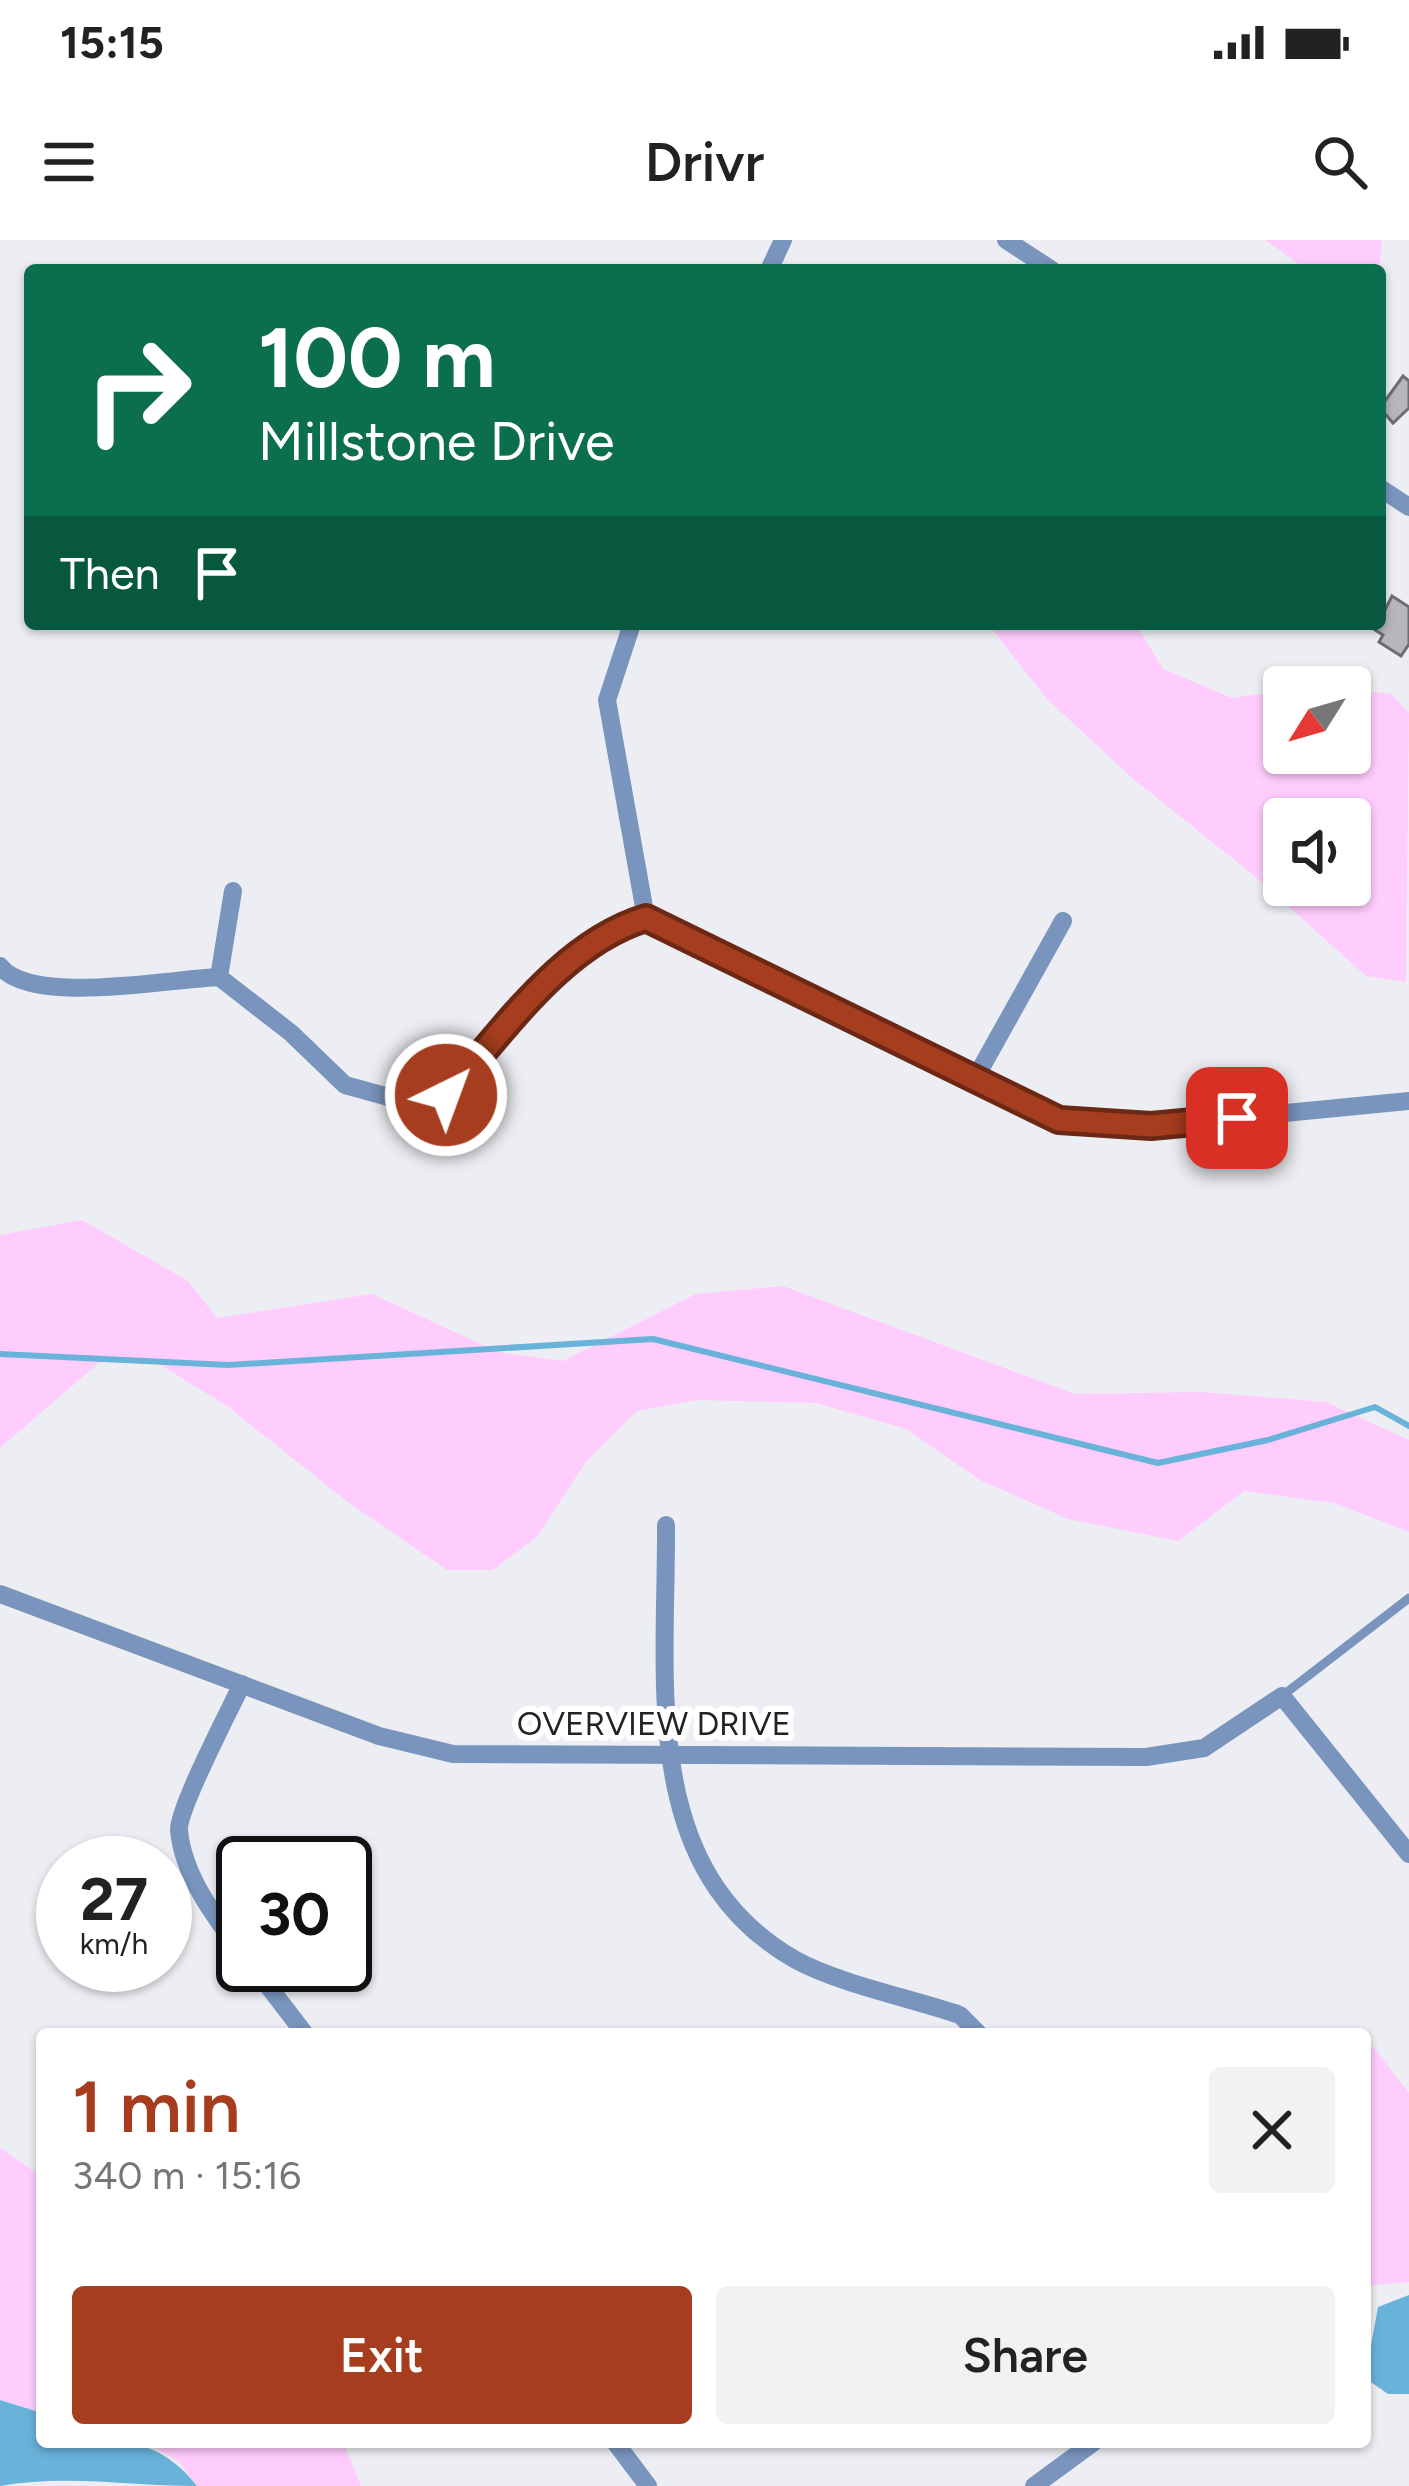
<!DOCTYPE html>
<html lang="en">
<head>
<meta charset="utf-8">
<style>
  :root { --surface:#fff; --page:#f2f2f2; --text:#222; --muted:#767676; --accent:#a53d1e }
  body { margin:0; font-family:Figtree,sans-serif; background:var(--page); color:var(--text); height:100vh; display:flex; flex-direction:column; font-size:45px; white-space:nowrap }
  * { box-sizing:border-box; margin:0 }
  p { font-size:39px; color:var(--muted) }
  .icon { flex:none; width:66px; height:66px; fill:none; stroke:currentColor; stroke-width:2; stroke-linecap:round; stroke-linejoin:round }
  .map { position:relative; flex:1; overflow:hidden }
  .sheet { position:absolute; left:36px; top:1788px; width:1335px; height:420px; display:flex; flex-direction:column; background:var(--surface); border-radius:12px; box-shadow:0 3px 9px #0004 }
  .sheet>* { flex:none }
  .guide { position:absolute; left:24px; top:24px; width:1362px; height:366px; border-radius:12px; box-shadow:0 3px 9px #0004; background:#0b6e4f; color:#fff; overflow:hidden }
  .needle { width:78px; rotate:233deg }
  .buttons { position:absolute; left:1263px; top:426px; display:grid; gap:24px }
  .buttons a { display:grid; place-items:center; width:108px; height:108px; border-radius:12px; background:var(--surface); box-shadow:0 3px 9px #0004; font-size:60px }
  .speed { position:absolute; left:36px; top:1596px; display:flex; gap:24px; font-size:60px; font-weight:700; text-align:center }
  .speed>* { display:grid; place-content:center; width:156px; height:156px; border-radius:50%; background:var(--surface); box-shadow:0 3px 9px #0004; line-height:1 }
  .speed small { font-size:30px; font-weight:400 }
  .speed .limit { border:6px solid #111; border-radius:18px; background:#fff; color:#111 }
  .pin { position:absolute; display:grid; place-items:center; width:102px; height:102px; color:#fff; margin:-51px; border-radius:24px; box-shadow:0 6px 18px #0006 }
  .me { position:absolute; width:132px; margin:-66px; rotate:42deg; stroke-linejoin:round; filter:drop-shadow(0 0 9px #0008) }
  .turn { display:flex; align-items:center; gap:42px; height:252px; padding:0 36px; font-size:54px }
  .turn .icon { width:156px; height:156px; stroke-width:2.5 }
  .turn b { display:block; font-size:84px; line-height:102px }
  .then { display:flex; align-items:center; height:114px; padding:0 36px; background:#0003; gap:24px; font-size:45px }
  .round { display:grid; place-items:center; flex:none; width:126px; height:126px; border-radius:12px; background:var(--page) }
  .head { display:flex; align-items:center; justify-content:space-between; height:204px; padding:0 36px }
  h1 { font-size:72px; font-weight:600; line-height:90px; color:var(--accent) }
  .button { display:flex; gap:24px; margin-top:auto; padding:24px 36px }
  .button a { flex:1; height:138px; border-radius:12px; background:var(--accent); color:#fff; font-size:48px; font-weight:600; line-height:138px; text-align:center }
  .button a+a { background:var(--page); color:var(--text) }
  .status { display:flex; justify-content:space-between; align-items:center; height:84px; padding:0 60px; background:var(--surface); direction:ltr }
  .status svg { height:33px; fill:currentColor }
  header { display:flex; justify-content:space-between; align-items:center; height:156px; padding:0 36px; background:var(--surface); font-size:54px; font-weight:600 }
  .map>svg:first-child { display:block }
  .green { fill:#ffccfe; fill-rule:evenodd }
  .water { fill:#69b2da }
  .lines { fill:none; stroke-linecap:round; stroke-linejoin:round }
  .stream { stroke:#69b2da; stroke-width:6 }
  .building { fill:#b8b6bb; stroke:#6f6d72; stroke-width:3 }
  .lane { stroke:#7995be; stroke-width:9 }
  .street { stroke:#7995be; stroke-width:18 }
  .route-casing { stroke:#6b2814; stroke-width:30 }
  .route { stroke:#a53d1e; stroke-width:21 }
  .labels { text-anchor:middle; stroke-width:12; stroke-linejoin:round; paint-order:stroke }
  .street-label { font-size:33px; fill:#232325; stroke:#fff }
</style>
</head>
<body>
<div class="status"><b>15:15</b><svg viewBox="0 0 49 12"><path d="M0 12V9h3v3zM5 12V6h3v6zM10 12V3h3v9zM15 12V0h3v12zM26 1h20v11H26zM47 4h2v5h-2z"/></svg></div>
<header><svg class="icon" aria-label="menu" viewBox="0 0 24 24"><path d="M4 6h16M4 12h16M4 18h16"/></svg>Drivr<svg class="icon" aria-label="search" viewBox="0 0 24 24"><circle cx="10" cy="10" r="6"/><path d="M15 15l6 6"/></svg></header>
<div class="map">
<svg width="1409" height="2246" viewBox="0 0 1409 2246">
  <rect width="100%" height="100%" fill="#edeef3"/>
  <g class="green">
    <polygon points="1265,0 1382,0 1379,30 1307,30"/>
    <path d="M988,384H1136L1163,429L1232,458L1284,451V513H1350V449L1391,454L1409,473L1406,742L1366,736L1252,634L1131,537L1047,459ZM1350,579V645H1284V579Z"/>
    <polygon points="82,980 188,1041 217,1078 372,1054 498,1112 563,1121 696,1054 783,1046 1075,1154 1201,1152 1326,1162 1409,1200 1409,1292 1334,1263 1244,1251 1178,1301 1068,1279 980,1240 906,1189 816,1163 698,1160 637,1171 585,1223 537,1297 493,1330 447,1330 349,1263 227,1166 159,1124 100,1122 0,1208 0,995"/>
    <polygon points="1373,1807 1409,1853 1409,2042 1365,2046 1365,1808"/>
    <polygon points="0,1908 42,1937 42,2173 0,2160"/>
    <polygon points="145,2202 343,2202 361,2246 197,2246 179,2222"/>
  </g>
  <g class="water">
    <polygon points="1409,2055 1409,2154 1388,2154 1365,2138 1378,2067"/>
    <path d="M0,2160L42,2173V2202C108,2202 152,2189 197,2246C131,2246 65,2234 0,2246Z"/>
  </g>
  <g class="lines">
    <polyline class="stream" points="0,1114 228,1125 653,1099 1158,1223 1268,1200 1375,1167 1409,1186"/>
  </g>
  <g class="building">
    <polygon points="1403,136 1409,141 1409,168 1393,183 1380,168"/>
    <polygon points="1392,356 1409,367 1409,404 1401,416 1379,402 1383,395 1375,390"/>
  </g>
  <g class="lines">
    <polyline class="lane" points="1282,1456 1409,1358"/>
    <g class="street">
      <polyline points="1006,0 1052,30"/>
      <polyline points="769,30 783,0"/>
      <polyline points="1380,248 1409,267"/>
      <polyline points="632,384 607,460 646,678"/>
      <path d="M0,726C31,766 170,739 219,737L291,793L345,845L403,861L446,855L564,725L610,689L646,678L1059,881L1151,886L1409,861"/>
      <polyline points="219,737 233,651"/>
      <polyline points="976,837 1063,681"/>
      <path d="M666,1285C667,1440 638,1629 794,1719C839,1744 910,1758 960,1775L979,1794"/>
      <polyline points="0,1354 379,1496 453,1514 1146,1517 1204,1508 1282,1456 1409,1614"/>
      <path d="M242,1444C230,1469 178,1569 179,1590C183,1636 216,1679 243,1714"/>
      <polyline points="252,1725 305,1794"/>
      <polyline points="615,2202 648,2246"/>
      <polyline points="1034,2246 1094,2202"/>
    </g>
  </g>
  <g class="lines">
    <defs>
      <path id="route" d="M446,855C504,791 561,704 646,678L1059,880L1151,886L1237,878"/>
    </defs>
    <use href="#route" class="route-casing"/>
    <use href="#route" class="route"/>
  </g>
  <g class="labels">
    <g class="street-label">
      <text x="654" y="1495">OVERVIEW DRIVE</text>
    </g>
  </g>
</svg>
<div class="buttons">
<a><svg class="needle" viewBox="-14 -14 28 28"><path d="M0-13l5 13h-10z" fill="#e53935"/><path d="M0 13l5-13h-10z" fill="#767676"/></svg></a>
<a><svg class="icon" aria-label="sound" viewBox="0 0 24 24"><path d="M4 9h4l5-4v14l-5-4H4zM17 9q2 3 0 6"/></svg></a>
</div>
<div class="speed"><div>27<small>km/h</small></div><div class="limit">30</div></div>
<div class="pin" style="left:1237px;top:878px;background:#d93025"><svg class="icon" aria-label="arrive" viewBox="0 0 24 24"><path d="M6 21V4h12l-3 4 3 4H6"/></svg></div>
<svg class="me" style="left:446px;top:855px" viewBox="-20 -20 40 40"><circle r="17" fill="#a53d1e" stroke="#fff" stroke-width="3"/><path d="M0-11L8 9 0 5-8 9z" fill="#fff"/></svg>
<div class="guide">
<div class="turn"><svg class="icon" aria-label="right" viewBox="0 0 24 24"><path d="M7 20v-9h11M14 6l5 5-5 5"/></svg><div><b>100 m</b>Millstone Drive</div></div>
<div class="then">Then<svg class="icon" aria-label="arrive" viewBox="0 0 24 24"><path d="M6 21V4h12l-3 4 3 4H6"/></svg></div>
</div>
<section class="sheet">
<div class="head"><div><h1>1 min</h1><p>340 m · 15:16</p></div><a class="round"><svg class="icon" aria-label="close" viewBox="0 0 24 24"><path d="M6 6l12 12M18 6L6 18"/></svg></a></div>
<div class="button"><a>Exit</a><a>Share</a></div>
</section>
</div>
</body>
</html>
